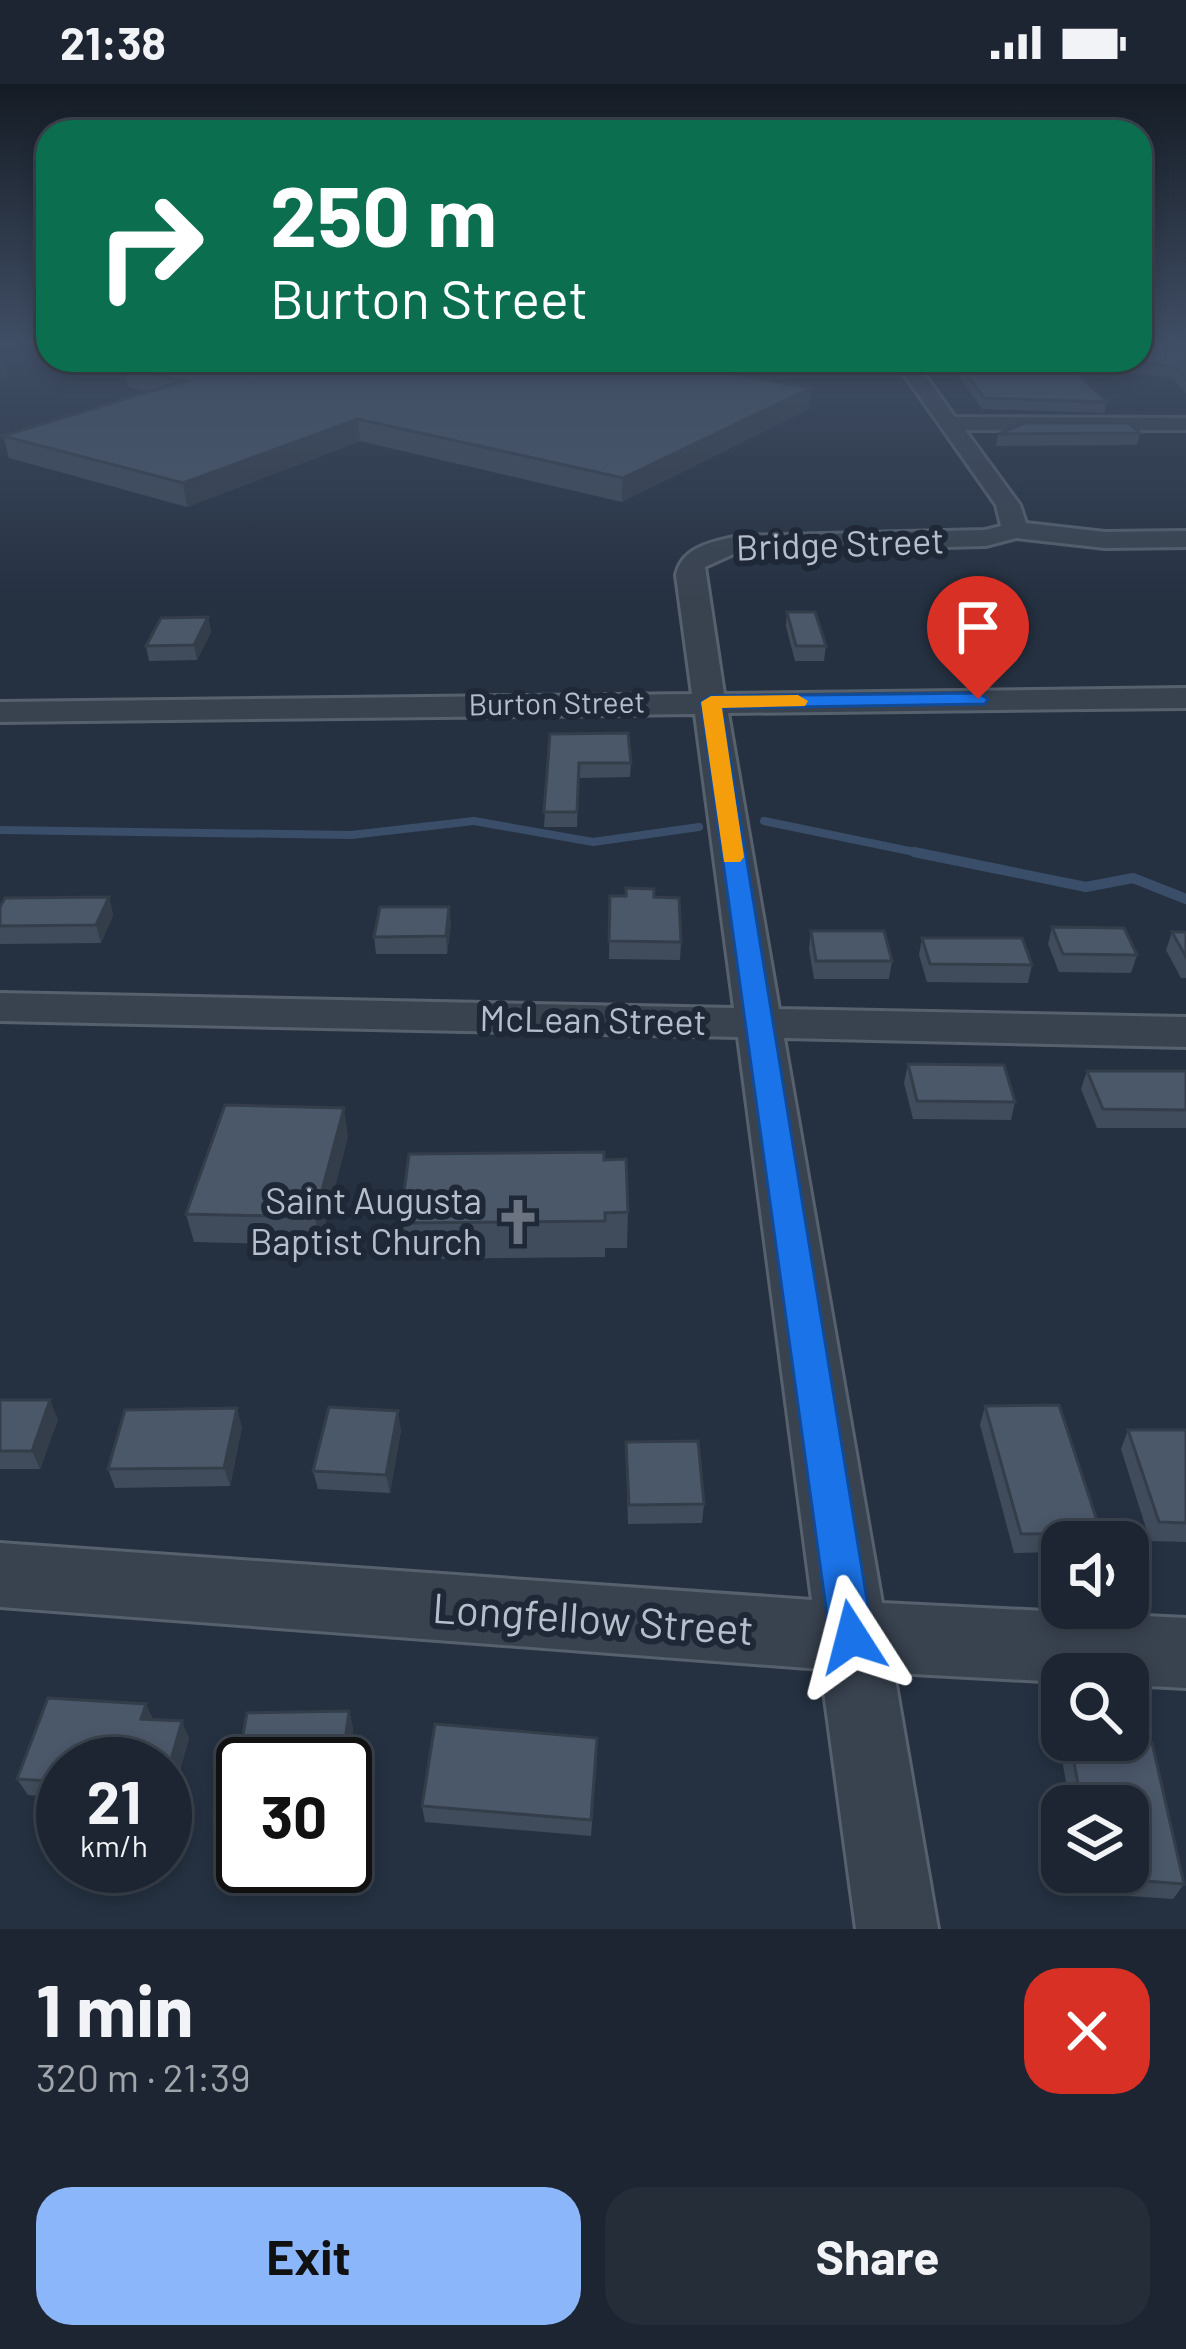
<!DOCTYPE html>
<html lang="en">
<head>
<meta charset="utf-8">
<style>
  :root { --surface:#1c2531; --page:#252d39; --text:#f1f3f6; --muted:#a0a5ab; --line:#3a424d; --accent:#8bb7fa }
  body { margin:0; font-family:Barlow,sans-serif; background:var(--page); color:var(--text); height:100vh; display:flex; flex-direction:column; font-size:45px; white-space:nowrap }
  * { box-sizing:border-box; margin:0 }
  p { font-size:39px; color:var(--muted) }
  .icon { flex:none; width:66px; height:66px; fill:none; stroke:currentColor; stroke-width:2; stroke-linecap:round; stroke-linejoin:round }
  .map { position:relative; height:1845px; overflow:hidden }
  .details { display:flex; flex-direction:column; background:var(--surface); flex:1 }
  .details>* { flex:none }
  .banner { position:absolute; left:36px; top:36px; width:1116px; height:252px; border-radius:36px; box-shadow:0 6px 18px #0003,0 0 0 3px var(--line); background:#0b6e4f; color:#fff; overflow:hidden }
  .fabs { position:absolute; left:1041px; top:1437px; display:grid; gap:24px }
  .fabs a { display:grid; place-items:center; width:108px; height:108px; border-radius:24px; background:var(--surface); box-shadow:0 6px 18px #0003,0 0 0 3px var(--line); font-size:60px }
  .speed { position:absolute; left:36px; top:1653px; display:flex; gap:24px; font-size:60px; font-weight:700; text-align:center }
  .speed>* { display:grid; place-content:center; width:156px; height:156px; border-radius:50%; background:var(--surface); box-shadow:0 6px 18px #0003,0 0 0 3px var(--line); line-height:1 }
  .speed small { font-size:30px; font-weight:400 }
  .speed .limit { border:6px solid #111; border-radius:18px; background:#fff; color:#111 }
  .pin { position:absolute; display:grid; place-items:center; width:102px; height:102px; color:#fff; margin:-123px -51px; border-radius:50% 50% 50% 0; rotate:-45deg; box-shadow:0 0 12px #0007 }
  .pin .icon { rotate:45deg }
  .me { position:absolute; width:132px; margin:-66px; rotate:351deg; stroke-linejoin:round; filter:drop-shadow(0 0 9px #0008) }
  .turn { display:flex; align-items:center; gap:42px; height:252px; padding:0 36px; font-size:54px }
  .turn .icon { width:156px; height:156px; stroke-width:2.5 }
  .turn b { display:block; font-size:84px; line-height:102px }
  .round { display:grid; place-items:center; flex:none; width:126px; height:126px; border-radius:36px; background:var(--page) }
  .overview { display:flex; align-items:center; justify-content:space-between; height:204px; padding:0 36px }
  h1 { font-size:72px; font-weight:700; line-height:90px }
  .button { display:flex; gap:24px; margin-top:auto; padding:24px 36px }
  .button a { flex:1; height:138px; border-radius:36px; background:var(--accent); color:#111; font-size:48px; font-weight:700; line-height:138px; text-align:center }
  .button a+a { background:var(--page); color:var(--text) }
  .status { display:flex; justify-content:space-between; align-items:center; height:84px; padding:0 60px; background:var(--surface); direction:ltr }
  .status svg { height:33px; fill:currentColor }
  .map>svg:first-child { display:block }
  .water { fill:#3a4e6a }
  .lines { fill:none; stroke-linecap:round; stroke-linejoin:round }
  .stream-far1 { stroke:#3a4e6a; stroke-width:8 }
  .stream { stroke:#3a4e6a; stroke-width:10 }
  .minor-casing { stroke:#57616e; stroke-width:6 }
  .minor { fill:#394350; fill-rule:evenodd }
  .wall { fill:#404c5b }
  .shaded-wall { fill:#343e4a }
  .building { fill:#4b586a; stroke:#343e4a; stroke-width:3 }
  .route { fill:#1a73e8; stroke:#114b97; stroke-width:3 }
  .slow { fill:#f59e0b }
  .labels { text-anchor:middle; stroke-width:12; stroke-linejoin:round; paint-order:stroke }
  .far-street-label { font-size:30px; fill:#b6becb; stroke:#1e2836 }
  .street-label { font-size:36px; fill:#b6becb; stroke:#1e2836 }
  .poi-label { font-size:36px; fill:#b6becb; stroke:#1e2836; text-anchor:end }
  .near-street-label { font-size:42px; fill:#b6becb; stroke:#1e2836 }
</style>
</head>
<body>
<div class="status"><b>21:38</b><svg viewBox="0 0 49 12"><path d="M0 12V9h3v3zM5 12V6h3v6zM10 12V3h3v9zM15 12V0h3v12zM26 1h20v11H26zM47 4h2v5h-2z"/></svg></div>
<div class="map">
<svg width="1186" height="1845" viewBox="0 0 1186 1845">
  <rect width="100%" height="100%" fill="#253141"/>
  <polygon class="water" points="668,276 853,276 857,289 765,289"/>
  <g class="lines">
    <g class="stream-far1">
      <polyline points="764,737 929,771"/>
      <polyline points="0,746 351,751 474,737 593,758 699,743"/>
    </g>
    <polyline class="stream" points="914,768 1086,803 1133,794 1186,815"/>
    <defs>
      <path id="minor" d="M894,276H914L955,333L1186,334V346H965L1020,421L1026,439L1105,448L1186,447V463L1105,464L1016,454L986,462L738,468L705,483L724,610L1186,604V624L728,629L779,925L1186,933V963L784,954L882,1519L1186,1534V1604L1128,1601V1590H1062V1598L894,1589L938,1845H856L821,1585L0,1523V1459L812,1516L738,953L0,937V909L734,924L695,630L0,638V618L692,610L676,491C682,462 713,458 738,452L985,446L1001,442L996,421Z"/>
    </defs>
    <use href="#minor" class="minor-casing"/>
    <use href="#minor" class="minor"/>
  </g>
  <g class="wall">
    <polygon points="1186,260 1186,309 1171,293 1084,286 1085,276 1140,276"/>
    <polygon points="947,276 995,276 1006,288 1107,318 1104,329 982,325"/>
    <polygon points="124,283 809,325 622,418 360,357 187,423 9,374 3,352 148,308 128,303"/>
    <polygon points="1140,349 1137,361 996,362 998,350"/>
    <polygon points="787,528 826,562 824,577 795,577 786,542"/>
    <polygon points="208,533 211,548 197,576 149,577 146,562"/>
    <polygon points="550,650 631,679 630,693 579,694 577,743 544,743"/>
    <polygon points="610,812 654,813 681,858 680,876 609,875"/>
    <polygon points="109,813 113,831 101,859 0,860 0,823"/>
    <polygon points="451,840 447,870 376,870 374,853"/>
    <polygon points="1052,843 1137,871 1131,889 1059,888 1048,860"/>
    <polygon points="811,847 892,877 889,895 814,895 809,865"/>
    <polygon points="1172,848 1186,848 1186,894 1181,894 1166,866"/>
    <polygon points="922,854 1032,881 1028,899 927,898 919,871"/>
    <polygon points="908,980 1015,1018 1011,1036 913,1035 904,999"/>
    <polygon points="1087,987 1186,987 1186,1044 1097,1044 1081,1005"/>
    <polygon points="348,1052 320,1161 194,1158 186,1130"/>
    <polygon points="604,1076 628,1128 627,1164 605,1164 605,1173 405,1175 400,1139"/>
    <polygon points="0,1316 58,1335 40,1385 0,1385"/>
    <polygon points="985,1322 1101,1449 1097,1458 1062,1458 1062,1468 1014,1469 980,1341"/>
    <polygon points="242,1343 230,1402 115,1404 108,1385"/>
    <polygon points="401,1346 390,1409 318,1405 313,1387"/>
    <polygon points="1128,1346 1186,1346 1186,1458 1150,1457 1121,1365"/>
    <polygon points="626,1358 704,1420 702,1439 628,1440"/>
    <polygon points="349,1627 353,1644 345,1708 345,1680 243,1680 243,1734 237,1734 231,1717 247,1629"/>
    <polygon points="153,1635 189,1654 170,1722 165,1722 165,1680 63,1680 63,1714 28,1711 17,1695"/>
    <polygon points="1067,1656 1116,1656 1184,1800 1173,1815 1085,1809 1082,1788 1128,1788 1128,1722 1070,1722 1061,1669"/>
    <polygon points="597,1671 591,1752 425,1738 422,1722"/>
  </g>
  <g class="shaded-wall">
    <polygon points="3,273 8,294 0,296 0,274"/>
    <polygon points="811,304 809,325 622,418 623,394"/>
    <polygon points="358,335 360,357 187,423 183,399"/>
    <polygon points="208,533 211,548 197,576 194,561"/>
    <polygon points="109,813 113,831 101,859 96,841"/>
    <polygon points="449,823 451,840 447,870 446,852"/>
    <polygon points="344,1024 348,1052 320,1161 315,1133"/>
    <polygon points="50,1316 58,1335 40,1385 32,1367"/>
    <polygon points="237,1324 242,1343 230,1402 224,1384"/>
    <polygon points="398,1327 401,1346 390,1409 386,1391"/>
    <polygon points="146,1620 154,1637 141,1635"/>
    <polygon points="349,1627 353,1644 345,1708 345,1680 342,1680"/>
    <polygon points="182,1637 189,1654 170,1722 165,1711 165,1697"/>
  </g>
  <g class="building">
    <polygon points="1140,260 1186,260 1186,295 1174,282 1096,276 1140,276"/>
    <polygon points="148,276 652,276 811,304 623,394 358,335 183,399 3,352 185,297 124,283"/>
    <polygon points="956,276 995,276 1006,288 1064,277 1107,318 984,314"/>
    <polygon points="1024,339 1129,339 1140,349 998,350"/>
    <polygon points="787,528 815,528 826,562 796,562"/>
    <polygon points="208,533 194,561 146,562 161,534"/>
    <polygon points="628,649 631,679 579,679 577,728 544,728 550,650"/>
    <polygon points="626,804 654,805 654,813 679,814 681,858 609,857 610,812 626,812"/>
    <polygon points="109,813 96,841 0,842 0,823 5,814"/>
    <polygon points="380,823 449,823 446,852 374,853"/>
    <polygon points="1052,843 1124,844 1137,871 1063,870"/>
    <polygon points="811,847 884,847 892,877 816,877"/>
    <polygon points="1172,848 1186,848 1186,873"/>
    <polygon points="922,854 1022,854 1032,881 930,880"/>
    <polygon points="908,980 1004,981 1015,1018 917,1017"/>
    <polygon points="1087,987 1186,987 1186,1026 1103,1025"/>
    <polygon points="225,1021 344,1024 315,1133 186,1130"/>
    <polygon points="604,1068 604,1076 626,1075 628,1128 605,1129 605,1137 400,1139 409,1070"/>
    <polygon points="0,1316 50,1316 32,1367 0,1367"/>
    <polygon points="1059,1321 1101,1449 1021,1450 985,1322"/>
    <polygon points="329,1323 398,1327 386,1391 313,1387"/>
    <polygon points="237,1324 224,1384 108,1385 125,1326"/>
    <polygon points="1128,1346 1186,1346 1186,1439 1159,1438"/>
    <polygon points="698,1357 704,1420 629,1421 626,1358"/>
    <polygon points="48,1614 146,1620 141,1635 182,1637 165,1697 165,1680 63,1680 63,1698 17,1695"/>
    <polygon points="349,1627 342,1680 243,1680 243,1717 231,1717 247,1629"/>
    <polygon points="435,1640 597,1654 591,1736 422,1722"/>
    <polygon points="1070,1656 1116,1656 1152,1659 1184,1800 1095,1793 1094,1788 1128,1788 1128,1722 1082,1722"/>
  </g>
  <linearGradient id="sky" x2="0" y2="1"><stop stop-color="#141b24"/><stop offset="0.5" stop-color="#404e65"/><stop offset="1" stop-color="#404e65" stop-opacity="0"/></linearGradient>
  <rect width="1186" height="518" fill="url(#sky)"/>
  <polygon class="route" points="978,609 988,615 985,620 722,624 873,1553 867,1568 852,1574 837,1568 830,1553 701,618 711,612"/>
  <polygon class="slow" points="798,611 808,617 805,622 722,624 744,773 740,778 724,778 701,618 711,612"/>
  <defs>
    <symbol id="church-bare" viewBox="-9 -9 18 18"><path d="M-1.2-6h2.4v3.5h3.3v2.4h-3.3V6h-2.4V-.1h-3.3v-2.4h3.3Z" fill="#6b7280" stroke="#1e2836" stroke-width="2.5" paint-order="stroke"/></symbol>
  </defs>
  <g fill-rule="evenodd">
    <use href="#church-bare" x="485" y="1105" width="66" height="66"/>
  </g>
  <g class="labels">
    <g class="far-street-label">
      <text transform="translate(557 620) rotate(-1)" y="10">Burton Street</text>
    </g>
    <g class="street-label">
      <text transform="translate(840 460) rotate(-2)" y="13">Bridge Street</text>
      <text transform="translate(593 936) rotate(1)" y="13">McLean Street</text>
    </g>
    <g class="poi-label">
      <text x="482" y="1130">Saint Augusta<tspan x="482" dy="41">Baptist Church</tspan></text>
    </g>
    <g class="near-street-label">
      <text transform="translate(593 1535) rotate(4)" y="15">Longfellow Street</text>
    </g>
  </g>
</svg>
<div class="fabs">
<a><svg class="icon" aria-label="sound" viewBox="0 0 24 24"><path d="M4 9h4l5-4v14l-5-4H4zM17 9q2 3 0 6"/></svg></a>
<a><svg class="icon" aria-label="search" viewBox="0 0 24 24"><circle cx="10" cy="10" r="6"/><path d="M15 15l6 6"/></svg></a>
<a><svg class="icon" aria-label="layers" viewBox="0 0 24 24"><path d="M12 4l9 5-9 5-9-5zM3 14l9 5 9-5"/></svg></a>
</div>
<div class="speed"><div>21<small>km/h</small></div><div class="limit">30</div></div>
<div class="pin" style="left:978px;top:615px;background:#d93025"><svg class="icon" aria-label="arrive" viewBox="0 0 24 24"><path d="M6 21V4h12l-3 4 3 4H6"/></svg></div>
<svg class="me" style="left:852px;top:1553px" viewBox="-20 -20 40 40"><path d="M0-17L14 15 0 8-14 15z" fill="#1a73e8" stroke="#fff" stroke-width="4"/></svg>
<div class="banner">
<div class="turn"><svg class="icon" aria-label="right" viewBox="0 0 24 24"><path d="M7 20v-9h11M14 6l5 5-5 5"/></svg><div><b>250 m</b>Burton Street</div></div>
</div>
</div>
<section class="details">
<div class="overview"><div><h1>1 min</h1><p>320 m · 21:39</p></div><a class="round" style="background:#d93025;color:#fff"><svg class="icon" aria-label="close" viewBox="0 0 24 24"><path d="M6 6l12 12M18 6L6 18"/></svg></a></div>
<div class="button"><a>Exit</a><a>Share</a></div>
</section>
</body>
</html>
